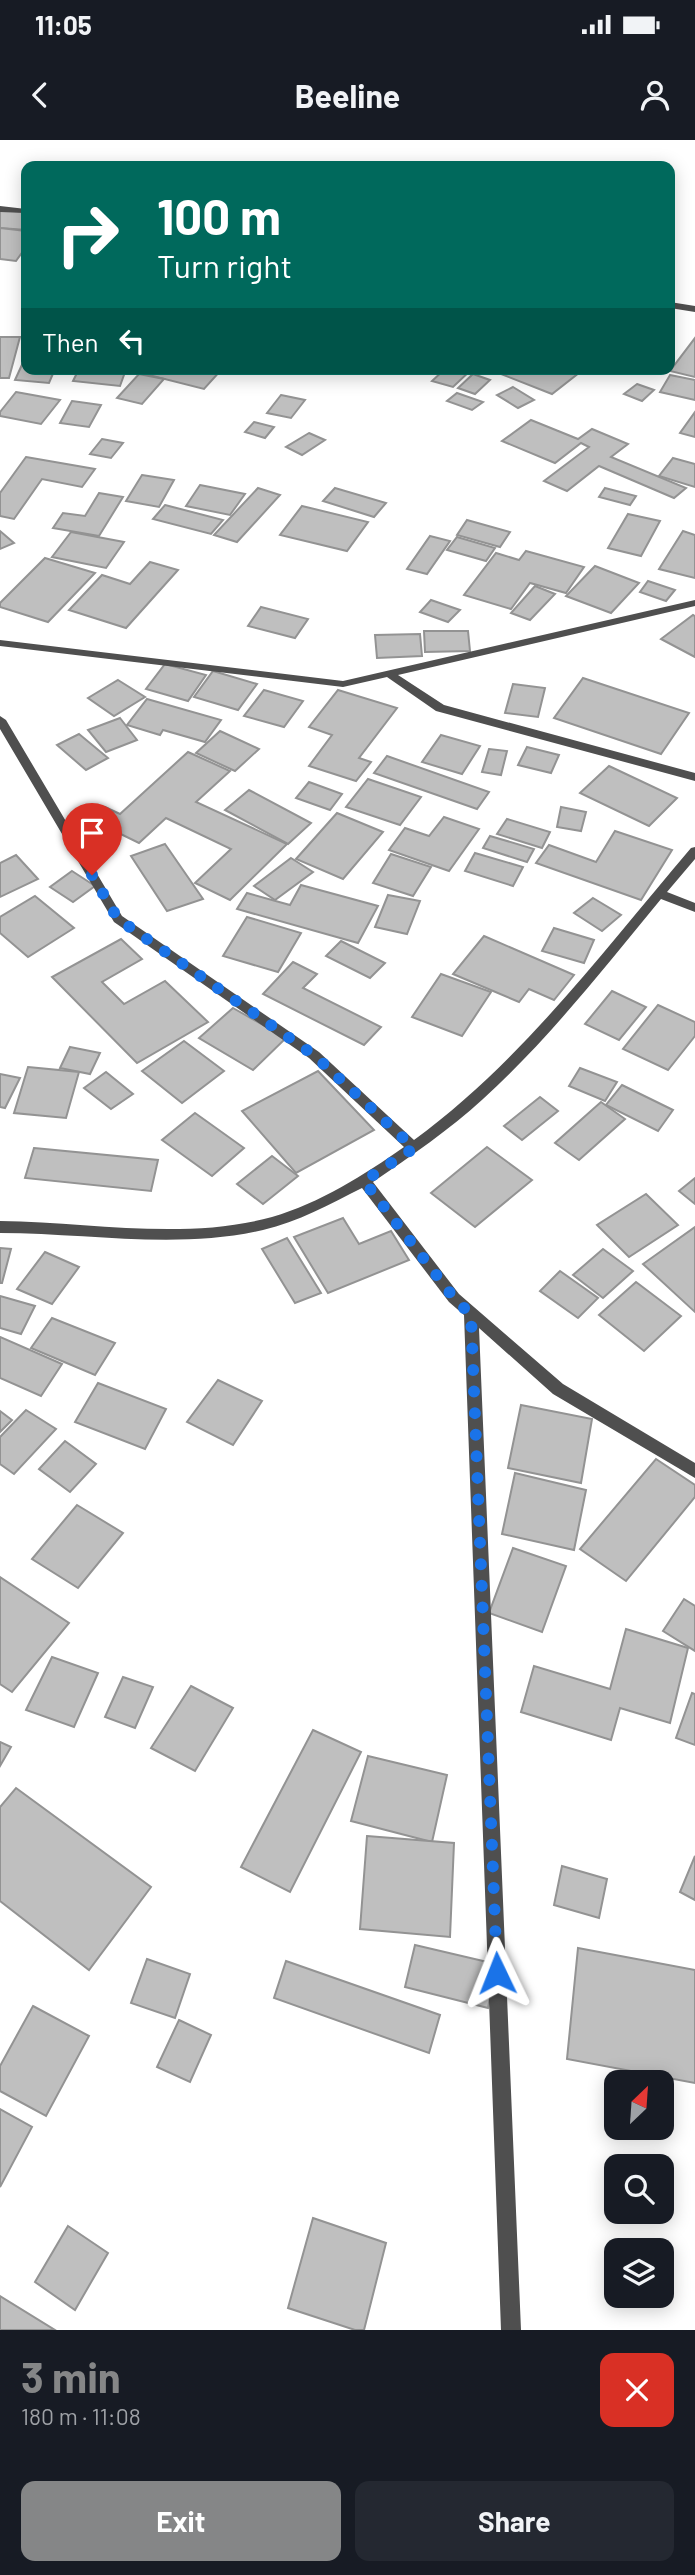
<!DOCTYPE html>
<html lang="en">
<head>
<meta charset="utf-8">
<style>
  :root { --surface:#171b24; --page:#242831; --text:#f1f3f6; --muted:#9ea1a6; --accent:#858687 }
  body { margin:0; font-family:Barlow,sans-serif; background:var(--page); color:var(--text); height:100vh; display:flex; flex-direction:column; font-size:26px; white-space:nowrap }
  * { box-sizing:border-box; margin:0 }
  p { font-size:23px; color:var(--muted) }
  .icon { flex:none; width:38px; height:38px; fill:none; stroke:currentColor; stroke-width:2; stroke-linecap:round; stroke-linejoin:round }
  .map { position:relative; height:2190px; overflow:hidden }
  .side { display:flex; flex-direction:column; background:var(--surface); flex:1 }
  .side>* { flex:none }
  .hud { position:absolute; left:21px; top:21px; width:654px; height:214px; border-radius:14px; box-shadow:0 4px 18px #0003; background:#00695c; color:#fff; overflow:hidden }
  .needle { width:46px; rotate:25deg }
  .controls { position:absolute; left:604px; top:1930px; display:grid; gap:14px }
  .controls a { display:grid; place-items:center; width:70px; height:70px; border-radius:14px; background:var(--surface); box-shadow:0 4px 18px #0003; font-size:35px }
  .pin { position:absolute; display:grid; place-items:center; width:60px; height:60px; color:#fff; margin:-72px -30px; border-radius:50% 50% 50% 0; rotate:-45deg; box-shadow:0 0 7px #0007 }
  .pin .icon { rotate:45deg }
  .me { position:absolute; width:77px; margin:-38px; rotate:358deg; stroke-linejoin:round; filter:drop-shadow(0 0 5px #0008) }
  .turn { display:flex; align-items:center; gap:24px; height:147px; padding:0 21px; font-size:32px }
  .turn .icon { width:91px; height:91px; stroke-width:2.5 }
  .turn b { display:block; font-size:49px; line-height:60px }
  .then { display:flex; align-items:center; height:66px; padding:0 21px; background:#0003; gap:14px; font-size:26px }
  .round { display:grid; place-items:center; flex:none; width:74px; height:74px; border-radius:14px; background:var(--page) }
  .overview { display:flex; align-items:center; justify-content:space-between; height:119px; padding:0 21px }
  h1 { font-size:42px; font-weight:700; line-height:52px; color:var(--accent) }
  .cta { display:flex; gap:14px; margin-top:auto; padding:14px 21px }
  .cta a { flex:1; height:80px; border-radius:14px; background:var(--accent); color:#fff; font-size:28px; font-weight:700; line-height:80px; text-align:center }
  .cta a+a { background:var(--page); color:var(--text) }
  .status { display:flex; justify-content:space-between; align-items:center; height:49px; padding:0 35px; background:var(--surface); direction:ltr }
  .status svg { height:19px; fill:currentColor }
  header { display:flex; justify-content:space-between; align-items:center; height:91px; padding:0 21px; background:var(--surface); font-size:32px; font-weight:700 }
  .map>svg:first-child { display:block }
  .building { fill:#bfbfbf; stroke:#939393; stroke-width:2 }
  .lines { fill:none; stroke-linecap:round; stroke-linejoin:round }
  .street { fill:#4f4f4f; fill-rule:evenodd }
  .route { stroke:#1a73e8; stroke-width:12; stroke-dasharray:0 21.6 }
</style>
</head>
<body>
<div class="status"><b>11:05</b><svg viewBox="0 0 49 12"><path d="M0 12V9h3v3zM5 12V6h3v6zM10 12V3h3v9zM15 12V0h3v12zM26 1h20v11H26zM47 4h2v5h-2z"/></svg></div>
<header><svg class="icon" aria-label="back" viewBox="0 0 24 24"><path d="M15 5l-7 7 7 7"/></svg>Beeline<svg class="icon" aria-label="person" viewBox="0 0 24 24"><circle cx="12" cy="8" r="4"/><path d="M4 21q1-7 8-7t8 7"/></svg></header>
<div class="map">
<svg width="695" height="2190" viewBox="0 0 695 2190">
  <rect width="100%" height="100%" fill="#fff"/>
  <g class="building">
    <polygon points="0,70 26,72 26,90 0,88"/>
    <polygon points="0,88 26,91 26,107 16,121 0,119"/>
    <polygon points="0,197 20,197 9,238 0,238"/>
    <polygon points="695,198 695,237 670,231"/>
    <polygon points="26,216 26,229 55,229 49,243 15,240"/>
    <polygon points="79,229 94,229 125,232 120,246 73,241"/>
    <polygon points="135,229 222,229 204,249 133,231"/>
    <polygon points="445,229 472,229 453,247 432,241"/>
    <polygon points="508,229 584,229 552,254 501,234"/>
    <polygon points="139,234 164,239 142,264 117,258"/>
    <polygon points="473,234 490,240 475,254 458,248"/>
    <polygon points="670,235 695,240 695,260 660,252"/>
    <polygon points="637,244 654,250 642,261 624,254"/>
    <polygon points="513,247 534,260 518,268 497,255"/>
    <polygon points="16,252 60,260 41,284 0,276 0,272"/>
    <polygon points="457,253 483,262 472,270 447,261"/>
    <polygon points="281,255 305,260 291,278 267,273"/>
    <polygon points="72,261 101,265 89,287 60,283"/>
    <polygon points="695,272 695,297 680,293"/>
    <polygon points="531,280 578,299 592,289 628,304 611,317 686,348 674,358 599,326 567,351 544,341 589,307 581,303 555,323 502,301"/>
    <polygon points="254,282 274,287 265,298 245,292"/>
    <polygon points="309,293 325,300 302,315 286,307"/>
    <polygon points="102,299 123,303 111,318 90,314"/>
    <polygon points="26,317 95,329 82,347 42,339 14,379 0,376 0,353"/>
    <polygon points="673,318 695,324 695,347 659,336"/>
    <polygon points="142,335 174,340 159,367 126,361"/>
    <polygon points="200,345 245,354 230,375 186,366"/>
    <polygon points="258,348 280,355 237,402 214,395"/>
    <polygon points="335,348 386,363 374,377 323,361"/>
    <polygon points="605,348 636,356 630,365 599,357"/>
    <polygon points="99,353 123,357 99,396 53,388 63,373 85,376"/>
    <polygon points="165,365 223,380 211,394 153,379"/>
    <polygon points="302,366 368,382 347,411 280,395"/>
    <polygon points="628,374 660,381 641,416 608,408"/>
    <polygon points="467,380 510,392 500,407 457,395"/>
    <polygon points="0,391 14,403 0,409"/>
    <polygon points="683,391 695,395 695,438 659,429"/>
    <polygon points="71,392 124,402 106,428 52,417"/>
    <polygon points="430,396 450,401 427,434 407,429"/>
    <polygon points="457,397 495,408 486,421 447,410"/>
    <polygon points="526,411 584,427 566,453 530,443 511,469 464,455 496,413 519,420"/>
    <polygon points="45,418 95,433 48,482 0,467 0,463"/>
    <polygon points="150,422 178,430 126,488 69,470 102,435 130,444"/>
    <polygon points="595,426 639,443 611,473 566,456"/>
    <polygon points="648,441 675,450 666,461 640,452"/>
    <polygon points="535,446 555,454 530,480 511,473"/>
    <polygon points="431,460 460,470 448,482 420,472"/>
    <polygon points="261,467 308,479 295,498 248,486"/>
    <polygon points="693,475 695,476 695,517 661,499"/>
    <polygon points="424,491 468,491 470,511 425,512"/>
    <polygon points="420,494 422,516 377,518 375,495"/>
    <polygon points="165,524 206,535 188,561 146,549"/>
    <polygon points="213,531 257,544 238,570 194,557"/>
    <polygon points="583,538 689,573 661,614 554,578"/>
    <polygon points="118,540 145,557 114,576 88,558"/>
    <polygon points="513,544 545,548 538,577 505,573"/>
    <polygon points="264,550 303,561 284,587 244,576"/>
    <polygon points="338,550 397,568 359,618 371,622 356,641 309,626 332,595 309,587"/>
    <polygon points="147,559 221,580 205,602 163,590 160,595 127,585"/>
    <polygon points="120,578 137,600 106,612 88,590"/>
    <polygon points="220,591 259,609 235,631 196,613"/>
    <polygon points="79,594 108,618 86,630 57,605"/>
    <polygon points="441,595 480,606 462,634 422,622"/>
    <polygon points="527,607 559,615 551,633 518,625"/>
    <polygon points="489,609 507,611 501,635 482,632"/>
    <polygon points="188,612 230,631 196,662 287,704 230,760 195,743 231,709 166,678 139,703 90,679 105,667 120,674"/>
    <polygon points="387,616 489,652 477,669 374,633"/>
    <polygon points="609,626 677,658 649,686 580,653"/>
    <polygon points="368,639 421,657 400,685 346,667"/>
    <polygon points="309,642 342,654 330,670 296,658"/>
    <polygon points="249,650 311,683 288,704 225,670"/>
    <polygon points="561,667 586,672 581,691 557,687"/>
    <polygon points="337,673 383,692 343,739 296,719"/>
    <polygon points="444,677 479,689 449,731 389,710 405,688 429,696"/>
    <polygon points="507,679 550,692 542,708 497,694"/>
    <polygon points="615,691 672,710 641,760 536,723 549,705 596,722"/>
    <polygon points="490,696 534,709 527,722 483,708"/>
    <polygon points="165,704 203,759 167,771 131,716"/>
    <polygon points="475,713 523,727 513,746 465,731"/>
    <polygon points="391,714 431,727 413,756 373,743"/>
    <polygon points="16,715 38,739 0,757 0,723"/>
    <polygon points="291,718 313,732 275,760 254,746"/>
    <polygon points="72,731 95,746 73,762 50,747"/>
    <polygon points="301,745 378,766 358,803 237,769 247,753 290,765"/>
    <polygon points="388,755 420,761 407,794 375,787"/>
    <polygon points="35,756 74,788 28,817 0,793 0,777"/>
    <polygon points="593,758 621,775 602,791 574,773"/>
    <polygon points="247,777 301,793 278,832 223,816"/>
    <polygon points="554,788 594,800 584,823 542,811"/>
    <polygon points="484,796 574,835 554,860 529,849 519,862 453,834"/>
    <polygon points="121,799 142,819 102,842 124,864 165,841 208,882 137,923 52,837"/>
    <polygon points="341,801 385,823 370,838 326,816"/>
    <polygon points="293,822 317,834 303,848 381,887 364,905 263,854"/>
    <polygon points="441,834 491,852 462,896 412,877"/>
    <polygon points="612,851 646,867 619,900 585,884"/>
    <polygon points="658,865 695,882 695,896 668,930 623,909"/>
    <polygon points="233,868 286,898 253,930 199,898"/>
    <polygon points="184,901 224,931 182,963 142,931"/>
    <polygon points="70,907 100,913 90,934 60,928"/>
    <polygon points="28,927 79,932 66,978 14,973"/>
    <polygon points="580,928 617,942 605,961 569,946"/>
    <polygon points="318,931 374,990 296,1033 242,971"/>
    <polygon points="106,932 133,954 111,969 84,948"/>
    <polygon points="0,934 20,938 5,968 0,967"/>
    <polygon points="622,945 673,970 658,991 606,965"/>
    <polygon points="540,957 558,971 522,1000 504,986"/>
    <polygon points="601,962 625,979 579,1020 555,1003"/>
    <polygon points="195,973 244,1008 212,1036 162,1000"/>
    <polygon points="487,1007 532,1040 475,1087 431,1053"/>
    <polygon points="34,1008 158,1020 151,1051 25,1038"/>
    <polygon points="272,1016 298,1036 263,1064 237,1044"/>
    <polygon points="695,1038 695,1064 679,1051"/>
    <polygon points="646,1054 678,1085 629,1117 597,1085"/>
    <polygon points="343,1078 359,1104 391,1091 409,1120 328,1153 294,1097"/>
    <polygon points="695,1087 695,1172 643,1124"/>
    <polygon points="287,1098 321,1153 295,1163 262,1109"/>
    <polygon points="0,1108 11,1109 2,1143 0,1143"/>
    <polygon points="603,1109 633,1131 603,1158 573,1135"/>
    <polygon points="45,1112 79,1127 52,1164 17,1149"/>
    <polygon points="560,1131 598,1158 578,1178 540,1151"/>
    <polygon points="636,1142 681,1176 644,1211 599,1175"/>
    <polygon points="0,1156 35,1166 21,1194 0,1188"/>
    <polygon points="52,1178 115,1203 95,1235 31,1208"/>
    <polygon points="0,1197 62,1224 41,1256 0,1238"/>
    <polygon points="218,1240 262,1261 233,1305 187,1282"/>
    <polygon points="98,1243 166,1269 145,1309 75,1282"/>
    <polygon points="521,1265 592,1279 581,1343 508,1328"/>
    <polygon points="26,1270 56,1289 14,1334 0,1324 0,1297"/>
    <polygon points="0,1271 12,1280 0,1292"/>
    <polygon points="65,1301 96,1324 70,1352 39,1329"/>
    <polygon points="656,1319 695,1345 695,1357 626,1441 580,1409"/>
    <polygon points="515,1333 586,1350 574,1410 502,1394"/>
    <polygon points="77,1365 123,1393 78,1448 32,1419"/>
    <polygon points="513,1408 566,1426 542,1492 489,1473"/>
    <polygon points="0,1437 69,1483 12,1552 0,1544"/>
    <polygon points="684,1459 695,1466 695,1511 663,1491"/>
    <polygon points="626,1489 688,1508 670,1583 620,1568 611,1600 521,1572 534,1526 610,1549"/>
    <polygon points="52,1517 98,1533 74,1587 26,1570"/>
    <polygon points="123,1537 153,1547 135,1588 105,1577"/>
    <polygon points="191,1546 233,1568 195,1631 151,1608"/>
    <polygon points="692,1553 695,1554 695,1605 676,1598"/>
    <polygon points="313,1590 361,1612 290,1752 241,1727"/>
    <polygon points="0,1602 11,1607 0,1626"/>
    <polygon points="368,1616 447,1635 432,1702 351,1681"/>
    <polygon points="16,1648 151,1747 89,1830 0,1761 0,1667"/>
    <polygon points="367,1696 454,1703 450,1797 360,1789"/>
    <polygon points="695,1716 695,1760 680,1752"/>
    <polygon points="562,1726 607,1739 599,1778 554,1765"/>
    <polygon points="415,1805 496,1824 488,1868 405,1847"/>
    <polygon points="578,1808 695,1830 695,1943 567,1919"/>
    <polygon points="147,1819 190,1834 175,1878 131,1863"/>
    <polygon points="286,1821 440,1875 429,1913 274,1858"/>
    <polygon points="33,1866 89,1896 46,1976 0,1951 0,1926"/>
    <polygon points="179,1880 211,1895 190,1942 157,1927"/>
    <polygon points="0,1969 32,1987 0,2047"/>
    <polygon points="313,2078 386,2103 364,2190 355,2190 288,2168"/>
    <polygon points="68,2086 108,2113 75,2170 35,2142"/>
    <polygon points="0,2156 55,2190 0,2190"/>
  </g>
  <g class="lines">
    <g class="street">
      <polygon points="0,66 26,69 26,73 0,72"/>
      <polygon points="670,162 695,166 695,172 670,168"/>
      <polygon points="695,460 695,466 398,535 444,565 695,633 695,641 436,571 387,537 343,547 0,506 0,500 343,541"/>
      <path d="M0,576L6,580L122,776L319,912L414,1000C523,920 604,810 691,708L695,707V719L667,752L695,763V772L661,759C604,828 549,899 483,959C449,990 411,1016 373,1042L459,1154L563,1244L695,1323V1338L553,1254L479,1188L521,2190H501L464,1175L449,1162L362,1048C330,1064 298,1082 263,1090C177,1110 87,1093 0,1093V1081C89,1082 184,1101 272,1077C320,1063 364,1035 404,1007L309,918L114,782L0,589Z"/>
    </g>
  </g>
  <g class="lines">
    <polyline class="route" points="92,735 118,779 314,915 414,1008 364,1041 454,1158 471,1175 497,1833"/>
  </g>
</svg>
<div class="controls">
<a><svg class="needle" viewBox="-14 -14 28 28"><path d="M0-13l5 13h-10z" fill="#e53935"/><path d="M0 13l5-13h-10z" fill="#9ea1a6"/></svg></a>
<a><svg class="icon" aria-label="search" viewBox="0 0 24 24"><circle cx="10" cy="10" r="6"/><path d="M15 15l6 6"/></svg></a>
<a><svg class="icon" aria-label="layers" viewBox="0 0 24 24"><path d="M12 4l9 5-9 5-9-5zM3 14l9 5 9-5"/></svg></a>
</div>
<div class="pin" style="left:92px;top:735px;background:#d93025"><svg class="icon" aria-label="arrive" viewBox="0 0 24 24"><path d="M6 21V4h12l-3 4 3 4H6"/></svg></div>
<svg class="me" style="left:497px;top:1833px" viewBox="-20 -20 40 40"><path d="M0-17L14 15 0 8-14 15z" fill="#1a73e8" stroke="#fff" stroke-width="4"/></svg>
<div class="hud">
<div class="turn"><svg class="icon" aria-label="right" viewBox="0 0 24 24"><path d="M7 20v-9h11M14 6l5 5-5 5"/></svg><div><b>100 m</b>Turn right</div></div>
<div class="then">Then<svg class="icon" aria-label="left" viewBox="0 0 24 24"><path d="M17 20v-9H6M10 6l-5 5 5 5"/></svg></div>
</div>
</div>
<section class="side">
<div class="overview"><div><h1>3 min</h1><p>180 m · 11:08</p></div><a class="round" style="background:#d93025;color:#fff"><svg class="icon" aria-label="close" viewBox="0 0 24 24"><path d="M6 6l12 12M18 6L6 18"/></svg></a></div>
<div class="cta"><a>Exit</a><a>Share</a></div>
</section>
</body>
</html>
